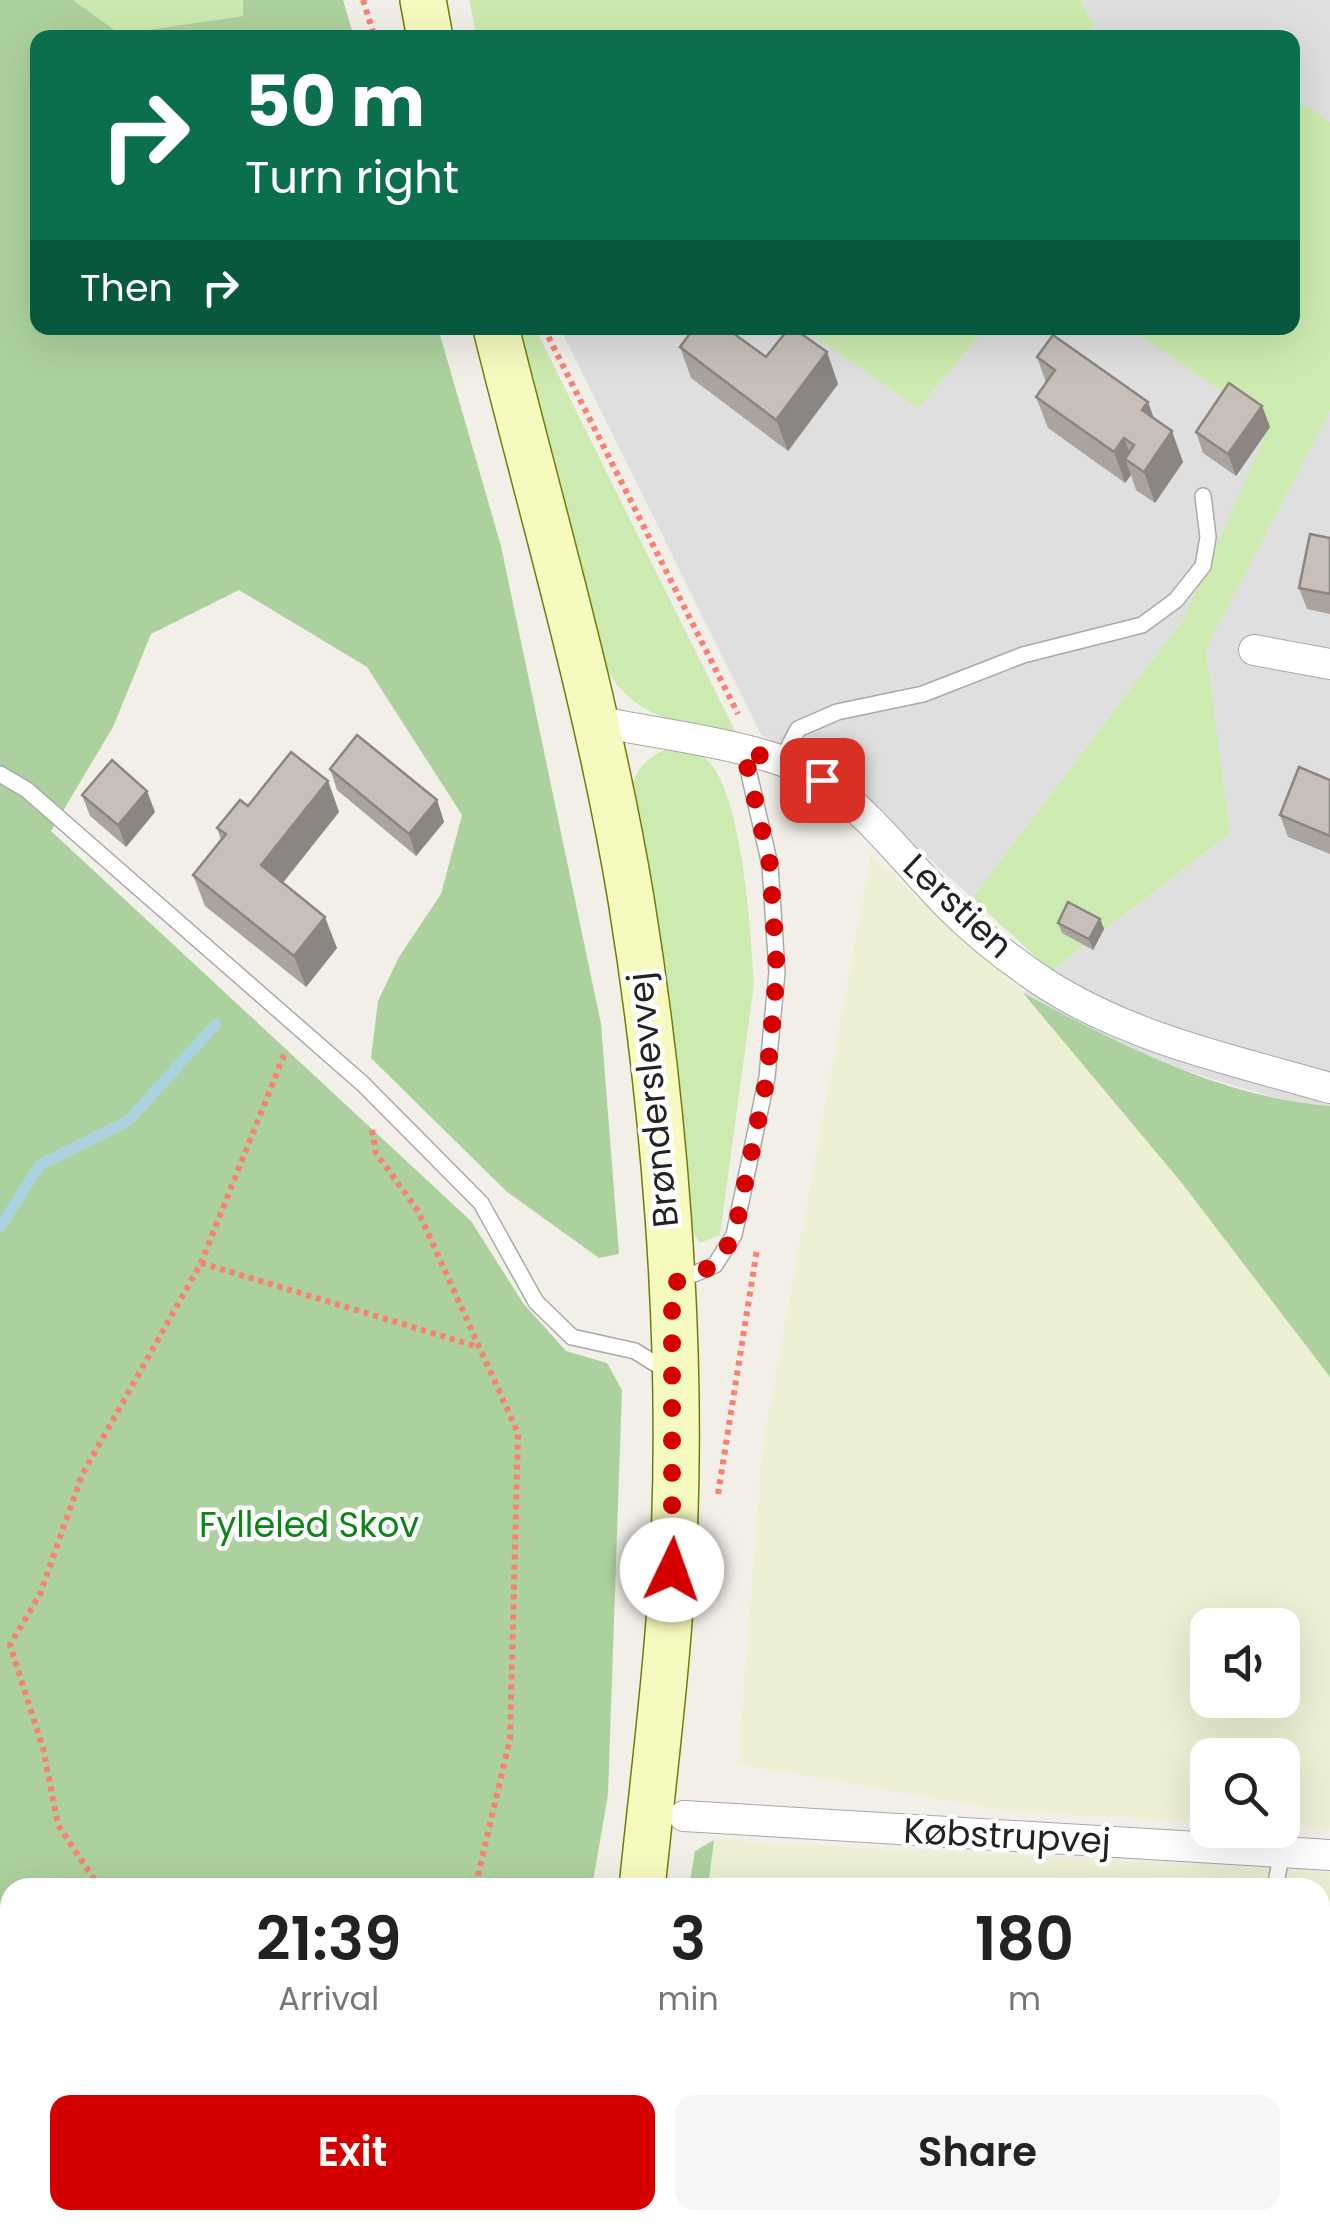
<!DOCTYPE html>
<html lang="en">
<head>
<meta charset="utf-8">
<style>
  :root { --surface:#fff; --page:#f6f6f6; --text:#222; --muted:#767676; --accent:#d40000 }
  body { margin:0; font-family:Poppins,sans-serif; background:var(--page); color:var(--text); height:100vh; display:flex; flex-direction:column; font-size:38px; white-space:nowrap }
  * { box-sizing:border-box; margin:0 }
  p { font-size:32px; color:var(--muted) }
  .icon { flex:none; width:55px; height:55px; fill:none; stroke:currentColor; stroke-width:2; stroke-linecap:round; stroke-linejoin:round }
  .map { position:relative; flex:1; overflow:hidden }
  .drawer { position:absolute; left:0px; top:1878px; width:1330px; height:352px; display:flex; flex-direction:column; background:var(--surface); border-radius:30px 30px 0 0; box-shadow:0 10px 40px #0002 }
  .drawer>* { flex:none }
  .top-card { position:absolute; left:30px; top:30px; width:1270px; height:305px; border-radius:20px; box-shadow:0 10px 40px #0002; background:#0b6e4f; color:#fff; overflow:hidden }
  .buttons { position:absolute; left:1190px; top:1608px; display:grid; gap:20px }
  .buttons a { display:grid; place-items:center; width:110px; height:110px; border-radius:20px; background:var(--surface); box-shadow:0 10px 40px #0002; font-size:50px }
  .pin { position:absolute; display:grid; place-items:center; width:85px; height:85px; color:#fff; margin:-42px; border-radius:20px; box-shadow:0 5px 15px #0006 }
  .me { position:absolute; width:110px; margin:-55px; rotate:3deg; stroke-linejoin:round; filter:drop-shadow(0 0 8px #0008) }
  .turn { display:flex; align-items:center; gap:35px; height:210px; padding:0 50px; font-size:45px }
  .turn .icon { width:130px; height:130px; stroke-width:2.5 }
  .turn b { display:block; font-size:70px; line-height:85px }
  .then { display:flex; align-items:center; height:95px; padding:0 50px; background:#0003; gap:20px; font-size:38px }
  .eta { display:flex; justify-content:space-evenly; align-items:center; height:170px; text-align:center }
  .eta b { font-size:60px; font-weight:600; line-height:70px }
  .action { display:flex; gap:20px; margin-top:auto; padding:20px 50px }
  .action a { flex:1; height:115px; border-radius:20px; background:var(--accent); color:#fff; font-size:40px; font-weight:600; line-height:115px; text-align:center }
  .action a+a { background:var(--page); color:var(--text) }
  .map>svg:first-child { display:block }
  .residential { fill:#e0dfdf }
  .farmland { fill:#eef0d5; fill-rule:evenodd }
  .grass { fill:#cdebb0 }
  .forest { fill:#add19e }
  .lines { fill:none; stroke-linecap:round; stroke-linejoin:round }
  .stream { stroke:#aad3df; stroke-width:11 }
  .lane-casing { stroke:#a9a9a9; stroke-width:18 }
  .street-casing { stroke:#a9a9a9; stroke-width:32 }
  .secondary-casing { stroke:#707d05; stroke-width:48 }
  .path { stroke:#fa8072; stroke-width:6; stroke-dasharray:5 5; stroke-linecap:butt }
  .lane { stroke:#fff; stroke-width:15 }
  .street { stroke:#fff; stroke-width:30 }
  .secondary { stroke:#f7fabf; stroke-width:45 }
  .wall { fill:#aba49e }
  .shaded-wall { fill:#8b8681 }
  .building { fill:#c7bfb8; stroke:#8b8681; stroke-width:2.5 }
  .route { stroke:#d40000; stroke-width:18; stroke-dasharray:0 32.4 }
  .labels { text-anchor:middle; stroke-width:9; stroke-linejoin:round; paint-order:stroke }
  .street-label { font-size:35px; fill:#222; stroke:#fff }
  .park-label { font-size:35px; fill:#0c8416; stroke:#fff }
</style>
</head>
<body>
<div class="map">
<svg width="1330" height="2228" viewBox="0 0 1330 2228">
  <rect width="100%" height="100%" fill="#f2efe9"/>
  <g class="residential">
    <polygon points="1081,0 1330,0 1330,122 1293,97 1292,38 1098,37"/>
    <polygon points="560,328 803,328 918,409 986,328 1129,328 1271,425 1183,620 972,898 831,769 761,735"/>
    <polygon points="1330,411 1330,1106 1292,1103 1147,1059 1023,993 1230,833 1206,648"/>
  </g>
  <g class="farmland">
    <path d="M871,855L1023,993L1181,1182L1330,1377V1829L1283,1826L1282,1755H1208L1207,1822L1007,1811L738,1764L763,1445ZM1208,1625H1282V1700H1208Z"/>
    <polygon points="714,1840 1330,1872 1330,2228 751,2228 700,2220 1320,2220 1320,1888 708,1887"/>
  </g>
  <g class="grass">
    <polygon points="73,0 243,0 244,16 120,34"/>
    <polygon points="469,0 1081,0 1098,37 477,37"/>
    <polygon points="1293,97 1330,122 1330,411 1206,648 1230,833 1051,971 972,898 1183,620 1270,425 1129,328 1292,328"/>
    <path d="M522,328H535L739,739C686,724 629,719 605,664L522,340Z"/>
    <polygon points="803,328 986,328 918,409"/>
    <path d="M669,748C684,749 701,751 711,764C743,804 751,932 754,984L720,1235L700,1243L690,1228L631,789C637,767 648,757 669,748Z"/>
  </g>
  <g class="forest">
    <polygon points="0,0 73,0 120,34 243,16 243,0 343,0 354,37 38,38 38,328 438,328 501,546 601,1024 619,1254 599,1258 506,1191 371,1058 378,1001 399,957 441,894 462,815 367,667 239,590 151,634 113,727 51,831 471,1221 523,1303 566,1351 607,1363 622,1390 608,1795 592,1887 10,1888 10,2220 536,2220 535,2228 0,2228"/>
    <path d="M1023,993C1120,1044 1219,1097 1330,1106V1377L1181,1182Z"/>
    <polygon points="714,1840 708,1887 689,1887 695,1851"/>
    <polygon points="637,2220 700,2220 751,2228 636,2228"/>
  </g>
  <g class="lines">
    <polyline class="stream" points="0,1227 40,1165 128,1121 216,1024"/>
    <defs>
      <g id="lane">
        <polyline points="782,760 798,729 837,712 923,694 1023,655 1142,625 1176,600 1203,566 1208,537 1203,496"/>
        <polyline points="0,774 27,790 363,1084 481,1203 536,1302 572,1337 635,1351 667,1371"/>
        <polyline points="675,1282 715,1265 734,1235 767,1077 777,972 770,865 744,752"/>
        <polyline points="1275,1888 1282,1851"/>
        <polyline points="799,2228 800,2220"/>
      </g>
      <g id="street">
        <polyline points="1254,650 1330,664"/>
        <path d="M595,721C656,734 773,746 822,780C871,814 909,866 951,908C978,935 1014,963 1046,984C1132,1039 1233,1060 1330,1088"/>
        <polyline points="684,1816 1330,1855"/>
      </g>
      <g id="secondary">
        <polyline points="423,0 430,38"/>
        <path d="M496,328C543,517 599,706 631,899C664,1103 683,1334 674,1540C669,1656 654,1772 642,1888"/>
        <polyline points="586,2228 588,2220"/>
      </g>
    </defs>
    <use href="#lane" class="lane-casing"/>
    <use href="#street" class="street-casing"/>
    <use href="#secondary" class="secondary-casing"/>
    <g class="path">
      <polyline points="363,0 375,38"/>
      <polyline points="544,328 738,714"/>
      <polyline points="372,1130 376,1153 418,1211 518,1433 510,1739 475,1888"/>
      <polyline points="201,1263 475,1346"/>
      <polyline points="718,1494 757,1249"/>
      <polyline points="100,1888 58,1825 43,1748 10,1645 40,1594 82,1475 201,1263 286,1050"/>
      <polyline points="58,2228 59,2220"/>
      <polyline points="431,2228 433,2220"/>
    </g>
    <use href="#lane" class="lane"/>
    <use href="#street" class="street"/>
    <use href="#secondary" class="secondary"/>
  </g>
  <g class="wall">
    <polygon points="680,347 766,357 827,352 838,384 788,451 691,378"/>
    <polygon points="1037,357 1148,402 1154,419 1183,462 1155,503 1136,490 1131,475 1125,483 1048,428 1036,397 1046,382"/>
    <polygon points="1262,406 1270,427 1236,476 1203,453 1196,432"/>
    <polygon points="1330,538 1330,614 1307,609 1299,588"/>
    <polygon points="330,769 437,800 444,822 416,856 337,790"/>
    <polygon points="1330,780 1330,854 1288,837 1280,815"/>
    <polygon points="328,781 339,812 283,883 337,948 306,987 205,906 193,875 221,840 217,828"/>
    <polygon points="82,795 155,812 126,847 90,816"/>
    <polygon points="1100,919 1104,929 1093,950 1062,933 1058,923"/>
  </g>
  <g class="shaded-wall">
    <polygon points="827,352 838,384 788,451 776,420"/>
    <polygon points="1148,402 1159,433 1142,410"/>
    <polygon points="1262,406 1270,427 1236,476 1228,454"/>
    <polygon points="1172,431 1183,462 1155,503 1144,472"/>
    <polygon points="1124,438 1134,465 1125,459 1131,475 1125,483 1114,452"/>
    <polygon points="328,781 339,812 272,896 261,865"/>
    <polygon points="147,791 155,812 126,847 118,825"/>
    <polygon points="437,800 444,822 416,856 409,834"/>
    <polygon points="325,917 337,948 306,987 294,956"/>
    <polygon points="1100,919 1104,929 1093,950 1089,939"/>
    <polygon points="1185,2220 1190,2220 1189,2228 1184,2228"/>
  </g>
  <g class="building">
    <polygon points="694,328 726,328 766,357 789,328 793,328 827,352 776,420 680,347"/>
    <polygon points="1053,335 1148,402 1142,410 1172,431 1144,472 1125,459 1134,445 1124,438 1114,452 1036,397 1055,370 1037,357"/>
    <polygon points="1229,383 1262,406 1228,454 1196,432"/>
    <polygon points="1310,534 1330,538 1330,594 1299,588"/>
    <polygon points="357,735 437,800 409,834 330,769"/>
    <polygon points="291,752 328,781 261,865 325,917 294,956 193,875 226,834 217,828 240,800 248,806"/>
    <polygon points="112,760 147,791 118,825 82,795"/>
    <polygon points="1299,767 1330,780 1330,836 1280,815"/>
    <polygon points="1068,902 1100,919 1089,939 1058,923"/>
    <polygon points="838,2220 1185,2220 1184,2228 837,2228"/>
  </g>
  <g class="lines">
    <polyline class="route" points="672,1570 672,1284 715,1265 734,1236 767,1078 777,972 770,865 744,752 782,760 822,780"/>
  </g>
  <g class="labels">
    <g class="street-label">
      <text transform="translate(958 906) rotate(43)" y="12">Lerstien</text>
      <text transform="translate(653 1100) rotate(-96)" y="12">Brønderslevvej</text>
      <text transform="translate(1007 1836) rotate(3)" y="12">Købstrupvej</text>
    </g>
    <g class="park-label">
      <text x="309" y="1537">Fylleled Skov</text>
    </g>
  </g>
</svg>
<div class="buttons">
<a><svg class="icon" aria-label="sound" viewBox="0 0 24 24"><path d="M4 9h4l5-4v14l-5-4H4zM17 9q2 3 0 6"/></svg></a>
<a><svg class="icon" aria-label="search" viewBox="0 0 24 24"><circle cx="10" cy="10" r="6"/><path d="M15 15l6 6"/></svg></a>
</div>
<div class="pin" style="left:822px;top:780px;background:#d93025"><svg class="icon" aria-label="arrive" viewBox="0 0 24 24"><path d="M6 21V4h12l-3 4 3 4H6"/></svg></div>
<svg class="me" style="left:672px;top:1570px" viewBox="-20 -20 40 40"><circle r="19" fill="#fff"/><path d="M0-13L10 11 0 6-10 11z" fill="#d40000"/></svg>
<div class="top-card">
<div class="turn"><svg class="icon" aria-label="right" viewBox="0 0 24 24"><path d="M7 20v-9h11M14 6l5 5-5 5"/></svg><div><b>50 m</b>Turn right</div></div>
<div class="then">Then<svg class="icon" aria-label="right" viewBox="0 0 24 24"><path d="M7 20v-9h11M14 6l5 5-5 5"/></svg></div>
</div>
<section class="drawer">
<div class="eta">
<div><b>21:39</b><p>Arrival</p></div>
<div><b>3</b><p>min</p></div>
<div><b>180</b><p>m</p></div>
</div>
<div class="action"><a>Exit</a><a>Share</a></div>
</section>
</div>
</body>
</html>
